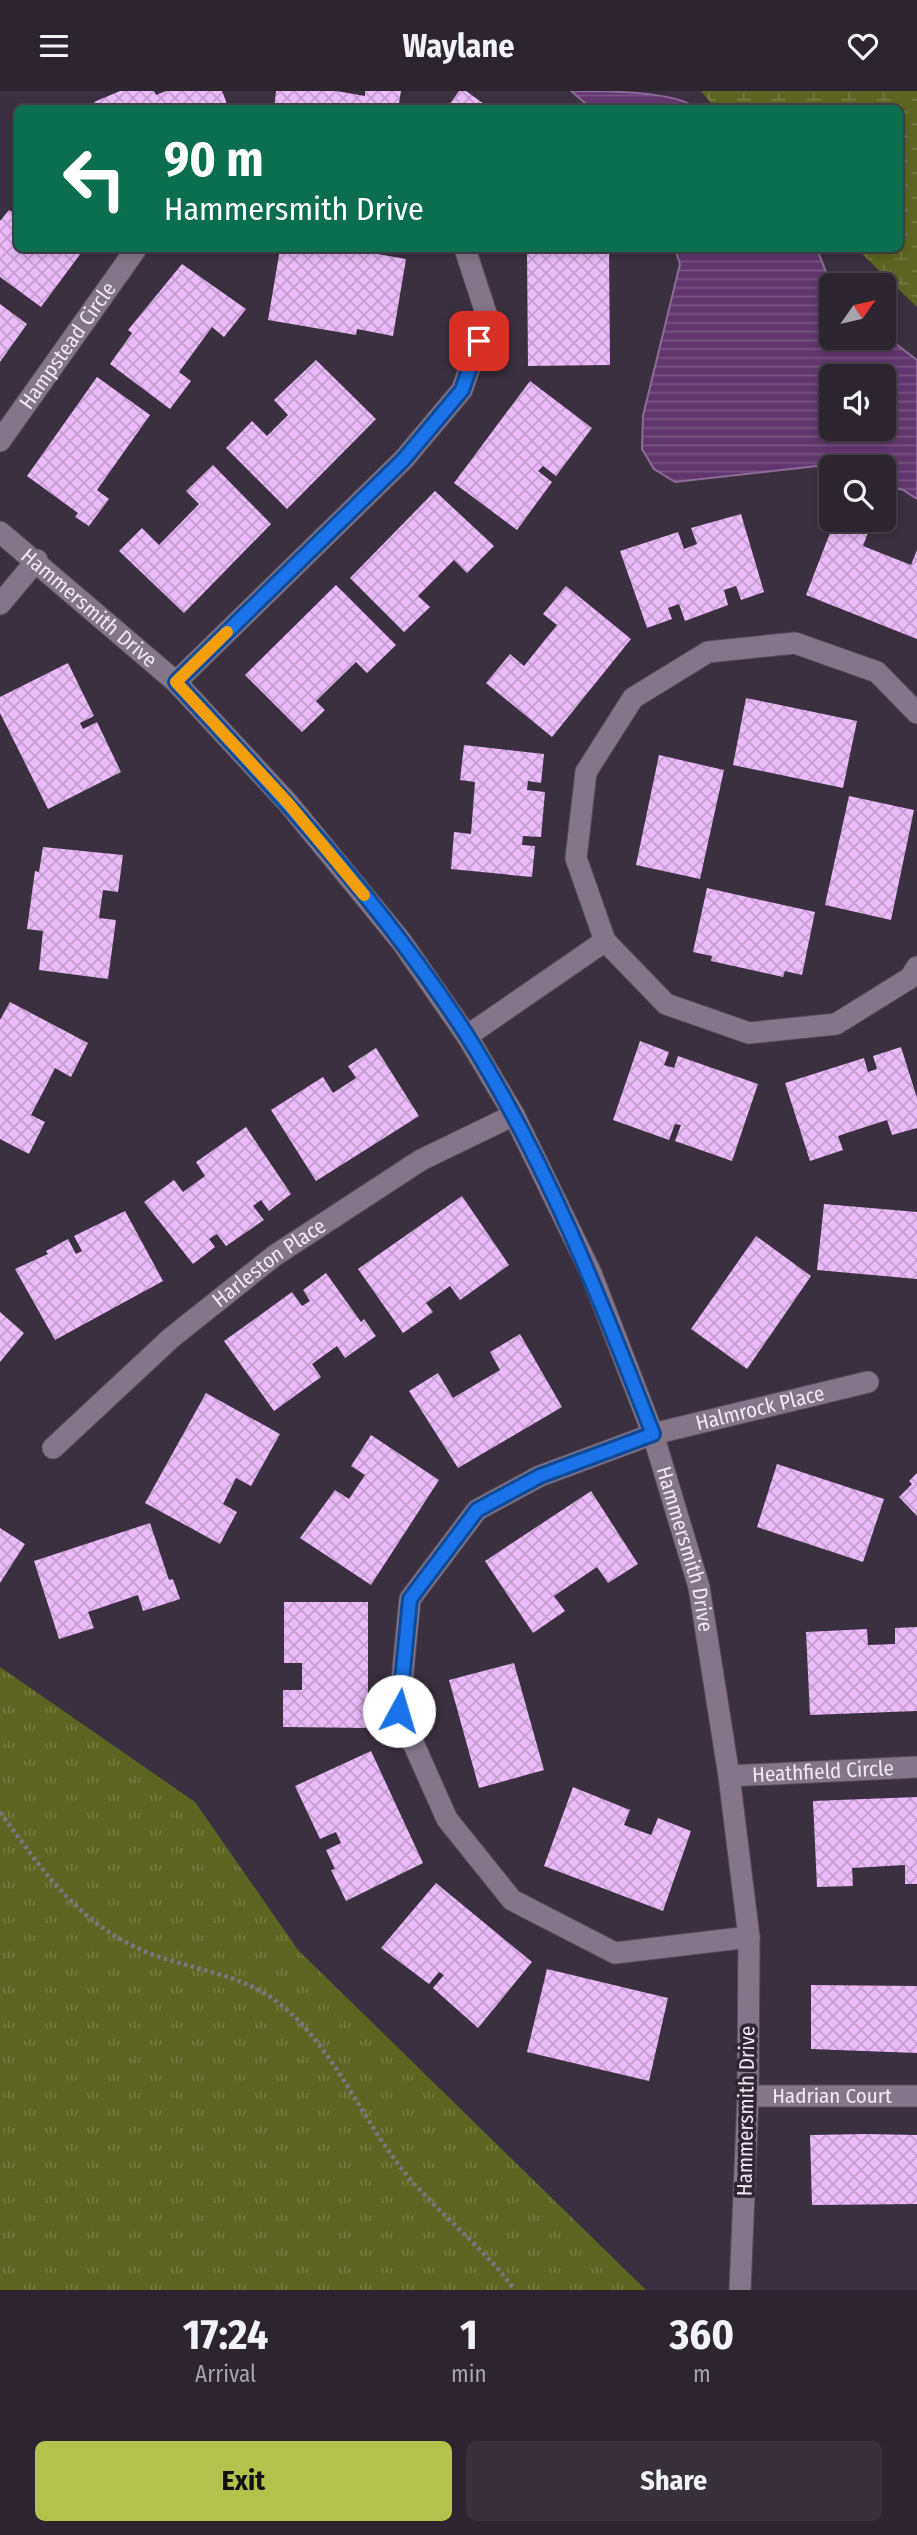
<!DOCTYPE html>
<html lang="en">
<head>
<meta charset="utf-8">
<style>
  :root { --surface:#2c242f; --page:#38303b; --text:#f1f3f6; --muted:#a6a4aa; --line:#48414b; --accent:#b2c24b }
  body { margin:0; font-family:"Fira Sans Condensed",sans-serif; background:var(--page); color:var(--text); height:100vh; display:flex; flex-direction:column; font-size:26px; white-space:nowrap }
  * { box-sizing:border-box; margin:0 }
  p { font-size:23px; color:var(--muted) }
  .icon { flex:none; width:38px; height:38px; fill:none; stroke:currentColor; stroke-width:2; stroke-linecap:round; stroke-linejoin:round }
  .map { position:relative; height:2199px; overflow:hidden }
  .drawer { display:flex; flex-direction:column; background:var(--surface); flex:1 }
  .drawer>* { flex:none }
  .banner { position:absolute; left:14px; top:14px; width:889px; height:147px; border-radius:10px; box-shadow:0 4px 10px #0003,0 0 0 2px var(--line); background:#0b6e4f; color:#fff; overflow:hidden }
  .needle { width:46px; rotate:56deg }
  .tools { position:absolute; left:819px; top:182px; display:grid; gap:14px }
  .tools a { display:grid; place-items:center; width:77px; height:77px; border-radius:10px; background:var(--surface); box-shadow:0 4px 10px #0003,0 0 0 2px var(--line); font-size:35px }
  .pin { position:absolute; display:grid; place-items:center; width:60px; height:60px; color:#fff; margin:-30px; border-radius:14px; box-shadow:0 4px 10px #0006 }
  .me { position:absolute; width:77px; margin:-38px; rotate:6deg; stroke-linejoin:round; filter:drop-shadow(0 0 5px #0008) }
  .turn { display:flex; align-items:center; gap:24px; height:147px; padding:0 35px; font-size:32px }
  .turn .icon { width:91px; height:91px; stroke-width:2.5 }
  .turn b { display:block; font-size:49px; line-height:60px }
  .eta { display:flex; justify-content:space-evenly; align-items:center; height:119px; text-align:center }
  .eta b { font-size:42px; font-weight:700; line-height:49px }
  .action { display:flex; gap:14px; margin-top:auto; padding:14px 35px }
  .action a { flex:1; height:80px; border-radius:10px; background:var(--accent); color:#111; font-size:28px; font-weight:700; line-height:80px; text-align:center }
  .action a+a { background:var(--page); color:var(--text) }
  header { display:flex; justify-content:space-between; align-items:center; height:91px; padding:0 35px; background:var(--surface); font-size:32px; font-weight:700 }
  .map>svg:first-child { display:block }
  .grass { fill:url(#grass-tufts) }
  .wetland { fill:url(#wetland-marsh) }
  .water { fill:url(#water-rules); stroke:#8c6b96; stroke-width:2; fill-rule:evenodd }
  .building { fill:url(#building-cross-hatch) }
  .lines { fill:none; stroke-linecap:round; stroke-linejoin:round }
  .minor-casing { stroke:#584d5b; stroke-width:23 }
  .path { stroke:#7e7481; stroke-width:4.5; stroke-dasharray:3.5 3.5; stroke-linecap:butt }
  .minor { stroke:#847688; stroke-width:21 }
  .route-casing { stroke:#114b97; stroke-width:18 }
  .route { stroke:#1a73e8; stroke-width:12 }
  .slow { stroke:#f59e0b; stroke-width:12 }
  .labels { text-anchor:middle; stroke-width:7; stroke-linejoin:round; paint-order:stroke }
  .street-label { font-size:21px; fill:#f0e8f2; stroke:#312635 }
</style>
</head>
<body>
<header><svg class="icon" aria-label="menu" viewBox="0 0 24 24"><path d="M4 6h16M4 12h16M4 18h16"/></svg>Waylane<svg class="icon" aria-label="heart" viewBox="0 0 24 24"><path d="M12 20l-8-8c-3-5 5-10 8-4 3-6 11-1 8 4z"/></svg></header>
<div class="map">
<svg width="917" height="2199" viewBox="0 0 917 2199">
  <defs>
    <pattern id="grass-tufts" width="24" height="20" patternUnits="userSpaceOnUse" patternTransform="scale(1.75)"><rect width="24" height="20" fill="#5c6521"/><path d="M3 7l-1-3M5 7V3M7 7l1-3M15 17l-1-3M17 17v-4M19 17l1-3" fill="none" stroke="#747b42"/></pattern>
    <pattern id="wetland-marsh" width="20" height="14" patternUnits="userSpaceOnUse" patternTransform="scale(1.75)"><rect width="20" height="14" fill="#5c6521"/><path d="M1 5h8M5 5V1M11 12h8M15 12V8" fill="none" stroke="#747b42"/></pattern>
    <pattern id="water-rules" width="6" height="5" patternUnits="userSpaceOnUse" patternTransform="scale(1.75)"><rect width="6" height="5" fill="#61366e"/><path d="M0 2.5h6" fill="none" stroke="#785383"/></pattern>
    <pattern id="building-cross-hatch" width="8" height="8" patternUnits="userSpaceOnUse" patternTransform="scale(1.75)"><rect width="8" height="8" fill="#ebbafb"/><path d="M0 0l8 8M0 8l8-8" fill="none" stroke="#c29dce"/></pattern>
  </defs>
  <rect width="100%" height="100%" fill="#3b303f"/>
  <polygon class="grass" points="0,1576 195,1711 298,1859 646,2199 0,2199"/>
  <polygon class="wetland" points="701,0 917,0 917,216 857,158 900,158 900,18 715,17"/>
  <g class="water">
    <path d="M571,0C604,0 676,0 696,17H591Z"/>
    <path d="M675,158H817L831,194V247H884V244L917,269V408L903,399L884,394V376H831V379L817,375L675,391L654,378L642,358L643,325L680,173ZM831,285H884V338H831Z"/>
  </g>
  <g class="building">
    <polygon points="120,0 154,0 156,4 166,0 222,0 229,18 97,18 94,11"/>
    <polygon points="276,0 336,0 365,5 365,0 401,0 398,18 274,18"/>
    <polygon points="459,0 466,0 491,18 450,18 449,14"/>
    <polygon points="9,119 18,125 18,158 84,158 41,216 0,186 0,130"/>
    <polygon points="280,158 349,158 406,168 393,245 357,238 356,244 268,229"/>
    <polygon points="527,158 609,158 610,274 528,275"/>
    <polygon points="182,173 246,218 224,246 212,236 179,281 191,290 170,318 110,273 132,242 128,239"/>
    <polygon points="0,213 27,233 0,271"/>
    <polygon points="316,269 376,328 287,418 226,357 252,330 267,345 288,324 274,309"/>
    <polygon points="97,286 150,324 97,399 109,408 89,435 75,426 78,422 27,385"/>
    <polygon points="530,290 592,337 556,385 543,375 538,380 552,391 517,439 454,392"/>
    <polygon points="213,374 271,433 184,522 119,460 142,437 159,454 199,413 186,400"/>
    <polygon points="435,400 494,455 467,482 454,469 418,505 430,516 404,541 350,487"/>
    <polygon points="741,423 764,501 741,509 736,495 724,499 728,514 685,530 679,513 668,517 672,528 647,537 620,460 678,441 684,458 697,453 691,437"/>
    <polygon points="835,429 844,429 869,439 863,455 911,474 917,459 917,548 806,504"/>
    <polygon points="336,494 396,554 367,582 356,571 316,610 325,619 302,641 245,584"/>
    <polygon points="566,495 631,548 552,646 486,592 510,563 524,575 557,534 543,523"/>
    <polygon points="68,572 94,625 80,632 83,638 97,631 121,681 48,718 0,622 0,606"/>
    <polygon points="746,607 857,630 843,697 733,674"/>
    <polygon points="464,654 544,663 541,692 528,690 527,699 545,701 541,746 523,745 522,754 535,755 532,786 451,778 454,741 471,743 475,691 460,689"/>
    <polygon points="659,664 724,679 700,788 636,774"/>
    <polygon points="849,705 914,719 891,829 825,814"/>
    <polygon points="43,756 123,764 118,801 103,799 99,827 116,829 108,888 39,879 43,840 27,838 35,780 39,781"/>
    <polygon points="707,797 815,821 802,884 785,880 783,886 711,870 712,865 693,861"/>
    <polygon points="10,911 88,952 71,986 55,977 44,999 31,1024 45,1031 29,1063 0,1048 0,929"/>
    <polygon points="640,950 669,961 664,974 674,977 678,965 758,993 732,1070 675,1050 681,1034 675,1033 669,1049 613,1029"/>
    <polygon points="901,956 917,1007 917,1037 892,1044 887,1029 862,1037 838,1045 843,1059 810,1070 785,992 864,967 868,981 877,978 873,965"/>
    <polygon points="376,957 419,1025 316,1090 271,1019 323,986 333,1002 356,987 348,975"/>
    <polygon points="246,1036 291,1103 269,1120 261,1109 253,1115 264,1129 226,1155 217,1143 209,1148 215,1156 193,1173 144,1111 174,1089 183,1101 205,1085 196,1071"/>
    <polygon points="462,1105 509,1174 460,1209 450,1195 426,1212 433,1221 403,1242 358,1178"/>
    <polygon points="824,1113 917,1121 917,1188 817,1179"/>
    <polygon points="125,1120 163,1190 55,1249 15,1178 48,1163 46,1160 68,1148 76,1163 82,1160 74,1145"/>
    <polygon points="756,1145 811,1185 747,1278 691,1238"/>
    <polygon points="326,1182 361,1231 364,1228 376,1245 345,1267 337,1255 312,1273 321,1286 274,1320 224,1250 292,1201 302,1215 310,1210 303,1199"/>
    <polygon points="0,1221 24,1242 0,1271"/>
    <polygon points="520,1243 562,1316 458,1377 409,1300 438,1282 453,1307 500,1279 490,1261"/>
    <polygon points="206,1302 280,1343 251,1395 236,1387 223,1413 237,1421 220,1453 145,1412"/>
    <polygon points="371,1344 439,1389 371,1494 300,1447 335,1399 349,1408 365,1384 351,1375"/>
    <polygon points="777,1373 884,1408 863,1471 757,1436"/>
    <polygon points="917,1382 917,1425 899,1406 912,1393 909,1390"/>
    <polygon points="591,1400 638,1473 608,1492 597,1476 554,1505 565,1520 533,1542 485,1470"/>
    <polygon points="150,1432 169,1489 173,1488 180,1508 143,1520 138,1504 88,1521 94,1537 59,1548 34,1470"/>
    <polygon points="0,1437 25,1453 0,1492"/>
    <polygon points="284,1511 368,1511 368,1637 283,1636 283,1599 302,1599 302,1572 284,1572"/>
    <polygon points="917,1536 917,1620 810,1624 806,1541 867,1538 868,1554 895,1553 895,1537"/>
    <polygon points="514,1572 544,1679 479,1697 449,1589"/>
    <polygon points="371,1660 423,1772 346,1810 331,1779 335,1778 326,1759 341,1752 336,1741 320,1748 295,1695"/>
    <polygon points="573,1696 630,1719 624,1734 651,1744 658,1727 691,1740 663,1820 544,1775"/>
    <polygon points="917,1706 917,1793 905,1793 905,1774 852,1777 853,1795 817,1796 813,1710"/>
    <polygon points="436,1792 532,1871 478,1937 433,1897 444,1884 439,1881 429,1893 381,1857"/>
    <polygon points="547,1878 668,1907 649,1990 527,1961"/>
    <polygon points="811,1894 917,1895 917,1962 811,1958"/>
    <polygon points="865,2043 917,2044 917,2113 812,2114 810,2044"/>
  </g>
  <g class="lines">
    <defs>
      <g id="minor">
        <path id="s1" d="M0,350L136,158"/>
        <path id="s2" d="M0,441L176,591L288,712L401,850L467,945L514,1024L591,1182L653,1343L699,1496L729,1685L749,1846L748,2005L740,2199"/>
        <polyline points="0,513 37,469"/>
        <polyline points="176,591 404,368 462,299 487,225 465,158"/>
        <polyline points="917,622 877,581 795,552 708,561 633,607 586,681 576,767 605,850 666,913 749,942 836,933 910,887 917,876"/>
        <polyline points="467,945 605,850"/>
        <path id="s3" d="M53,1357L171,1247L274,1165L421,1069L514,1024"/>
        <path id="s4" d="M729,1685L917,1676"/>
        <path id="s5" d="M749,1846L615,1862L512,1809L447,1728L399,1620L410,1508L477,1419L540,1385L653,1343L868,1291"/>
        <path id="s6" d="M748,2005H917"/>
      </g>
    </defs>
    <use href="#minor" class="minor-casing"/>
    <path class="path" d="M0,1721C45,1783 83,1839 157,1865C199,1880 244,1884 280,1913C335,1957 362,2030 406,2083C440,2124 483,2156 515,2199"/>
    <use href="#minor" class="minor"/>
  </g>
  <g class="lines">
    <defs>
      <path id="route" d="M399,1620L410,1508L477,1419L540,1385L653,1343C600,1207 546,1070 468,946C385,816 280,703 176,591L404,368L462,299L479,250"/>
    </defs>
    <use href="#route" class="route-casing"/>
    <use href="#route" class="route"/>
    <polyline class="slow" points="227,541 176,591 288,712 364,804"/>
  </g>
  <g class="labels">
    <g class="street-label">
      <text dy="7" stroke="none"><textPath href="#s1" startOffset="117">Hampstead Circle</textPath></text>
      <text dy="7" stroke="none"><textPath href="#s2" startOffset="117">Hammersmith Drive</textPath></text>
      <text dy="7" stroke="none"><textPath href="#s3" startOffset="285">Harleston Place</textPath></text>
      <text dy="7" stroke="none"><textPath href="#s5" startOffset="999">Halmrock Place</textPath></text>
      <text dy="7" stroke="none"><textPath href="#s2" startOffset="1250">Hammersmith Drive</textPath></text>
      <text dy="7" stroke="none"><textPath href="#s4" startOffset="94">Heathfield Circle</textPath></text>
      <text dy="7" stroke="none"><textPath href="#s6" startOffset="84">Hadrian Court</textPath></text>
      <text transform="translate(746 2020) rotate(-89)" y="7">Hammersmith Drive</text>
    </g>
  </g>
</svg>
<div class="tools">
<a><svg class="needle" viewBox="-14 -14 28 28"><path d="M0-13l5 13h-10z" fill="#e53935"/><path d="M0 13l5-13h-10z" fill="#a6a4aa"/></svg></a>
<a><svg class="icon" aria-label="sound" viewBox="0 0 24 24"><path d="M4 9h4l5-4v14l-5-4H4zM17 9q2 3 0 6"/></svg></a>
<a><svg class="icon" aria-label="search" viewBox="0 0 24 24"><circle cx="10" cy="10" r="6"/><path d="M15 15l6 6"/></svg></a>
</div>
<div class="pin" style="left:479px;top:250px;background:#d93025"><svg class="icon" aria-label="arrive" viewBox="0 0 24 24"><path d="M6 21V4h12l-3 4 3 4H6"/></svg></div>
<svg class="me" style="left:399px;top:1620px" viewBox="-20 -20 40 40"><circle r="19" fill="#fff"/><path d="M0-13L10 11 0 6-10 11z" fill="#1a73e8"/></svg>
<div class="banner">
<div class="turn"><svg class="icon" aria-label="left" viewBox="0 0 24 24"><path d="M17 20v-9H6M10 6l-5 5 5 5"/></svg><div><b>90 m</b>Hammersmith Drive</div></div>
</div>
</div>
<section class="drawer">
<div class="eta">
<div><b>17:24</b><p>Arrival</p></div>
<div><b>1</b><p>min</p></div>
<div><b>360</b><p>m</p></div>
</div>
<div class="action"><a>Exit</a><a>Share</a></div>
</section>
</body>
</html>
